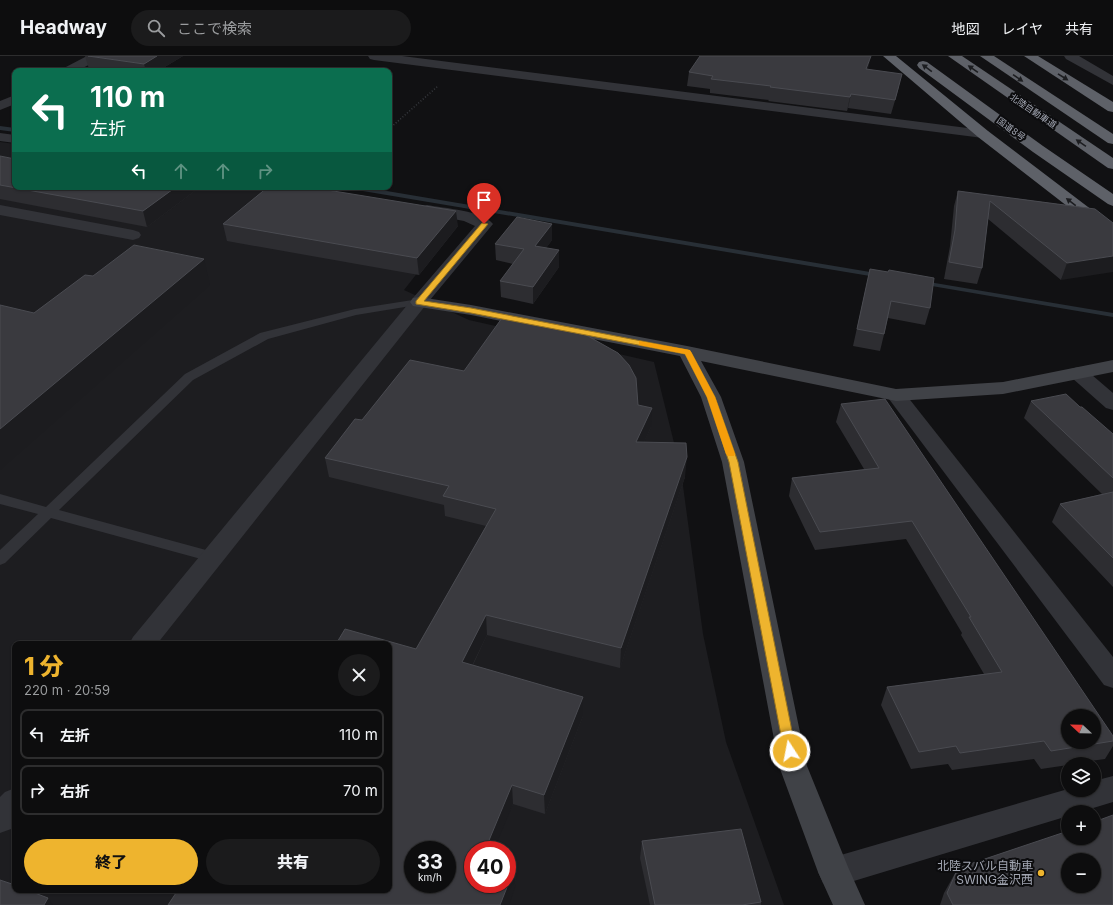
<!DOCTYPE html>
<html lang="ja">
<head>
<meta charset="utf-8">
<style>
  :root { --surface:#0d0d0e; --page:#1b1b1c; --text:#f1f3f6; --muted:#9a9c9e; --line:#2d2d2e; --accent:#eeb42e }
  body { margin:0; font-family:Inter,"Noto Sans JP",sans-serif; background:var(--page); color:var(--text); height:100vh; display:flex; flex-direction:column; font-size:15px; white-space:nowrap }
  * { box-sizing:border-box; margin:0 }
  p { font-size:13px; color:var(--muted) }
  .icon { flex:none; width:22px; height:22px; fill:none; stroke:currentColor; stroke-width:2; stroke-linecap:round; stroke-linejoin:round }
  .map { position:relative; flex:1; overflow:hidden }
  .drawer { position:absolute; left:12px; top:585px; width:380px; height:252px; display:flex; flex-direction:column; background:var(--surface); border-radius:8px; box-shadow:0 1px 3px #0004,0 0 0 1px var(--line) }
  .drawer>* { flex:none }
  .top-card { position:absolute; left:12px; top:12px; width:380px; height:122px; border-radius:8px; box-shadow:0 1px 3px #0004,0 0 0 1px var(--line); background:#0b6e4f; color:#fff; overflow:hidden }
  .needle { width:26px; rotate:292deg }
  .controls { position:absolute; left:1061px; top:653px; display:grid; gap:8px }
  .controls a { display:grid; place-items:center; width:40px; height:40px; border-radius:50%; background:var(--surface); box-shadow:0 1px 3px #0004,0 0 0 1px var(--line); font-size:20px }
  .speed { position:absolute; left:404px; top:785px; display:flex; gap:8px; font-size:20px; font-weight:700; text-align:center }
  .speed>* { display:grid; place-content:center; width:52px; height:52px; border-radius:50%; background:var(--surface); box-shadow:0 1px 3px #0004,0 0 0 1px var(--line); line-height:1 }
  .speed small { font-size:10px; font-weight:400 }
  .speed .limit { border:6px solid #d22; background:#fff; color:#111 }
  .pin { position:absolute; display:grid; place-items:center; width:34px; height:34px; color:#fff; margin:-41px -17px; border-radius:50% 50% 50% 0; rotate:-45deg; box-shadow:0 0 4px #0007 }
  .pin .icon { rotate:45deg }
  .me { position:absolute; width:44px; margin:-22px; rotate:349deg; stroke-linejoin:round; filter:drop-shadow(0 0 3px #0008) }
  .turn { display:flex; align-items:center; gap:14px; height:84px; padding:0 12px; font-size:18px }
  .turn .icon { width:52px; height:52px; stroke-width:2.5 }
  .turn b { display:block; font-size:28px; line-height:34px }
  .lanes { display:flex; align-items:center; height:38px; padding:0 12px; background:#0003; justify-content:center; gap:20px; direction:ltr }
  .lanes .off { opacity:.35 }
  .round { display:grid; place-items:center; flex:none; width:42px; height:42px; border-radius:21px; background:var(--page) }
  .overview { display:flex; align-items:center; justify-content:space-between; height:68px; padding:0 12px }
  h1 { font-size:24px; font-weight:800; line-height:30px; color:var(--accent) }
  .button { display:flex; gap:8px; margin-top:auto; padding:8px 12px }
  .button a { flex:1; height:46px; border-radius:24px; background:var(--accent); color:#111; font-size:16px; font-weight:800; line-height:46px; text-align:center }
  .button a+a { background:var(--page); color:var(--text) }
  ul { padding:0; list-style:none }
  li { display:flex; align-items:center; gap:12px; height:50px; margin:0 8px 6px; padding:0 4px; border:2px solid var(--line); border-radius:8px }
  li div { flex:1 }
  li b { display:block; font-size:15px }
  li em { font-style:normal }
  header { display:flex; align-items:center; gap:24px; box-sizing:border-box; height:56px; padding:0 20px; background:var(--surface); border-bottom:1px solid var(--line) }
  header strong { font-size:19px }
  nav { display:flex; gap:22px; margin-inline-start:auto; font-size:14px }
  .search { width:280px; height:36px; background:var(--page); display:flex; align-items:center; gap:10px; box-sizing:border-box; padding:0 14px; border-radius:22px; color:var(--muted); font-size:15px }
  .map>svg:first-child { display:block }
  .built { fill:#1d1d20; fill-rule:evenodd }
  .lines { fill:none; stroke-linecap:round; stroke-linejoin:round }
  .stream { fill:#282f36; fill-rule:evenodd }
  .path { stroke:#383a3f; stroke-width:1.5; stroke-dasharray:1 2; stroke-linecap:butt }
  .lane { fill:#323338; fill-rule:evenodd }
  .street { fill:#323338; fill-rule:evenodd }
  .secondary { fill:#404247; fill-rule:evenodd }
  .highway { fill:#5e6168; fill-rule:evenodd }
  .wall { fill:#2d2d31 }
  .shaded-wall { fill:#1c1c1f }
  .building { fill:#3a3a3f; stroke:#4a4b51; fill-rule:evenodd }
  .oneway { fill:#1c1d20 }
  .route { fill:#eeb42e; stroke:#9b751e }
  .slow { fill:#f59e0b }
  .poi-dot { fill:#eeb42e; stroke:#0c0c0e; stroke-width:1.5 }
  .labels { text-anchor:middle; stroke-width:4; stroke-linejoin:round; paint-order:stroke }
  .far-street-label { font-size:9px; fill:#a3a7b3; stroke:#0c0c0e }
  .near-poi-label { font-size:12px; fill:#a3a7b3; stroke:#0c0c0e; text-anchor:end }
</style>
</head>
<body>
<header>
<strong>Headway</strong>
<div class="search"><svg class="icon" aria-label="search" viewBox="0 0 24 24"><circle cx="10" cy="10" r="6"/><path d="M15 15l6 6"/></svg>ここで検索</div>
<nav><a>地図</a><a>レイヤ</a><a>共有</a></nav>
</header>
<div class="map">
<svg width="1113" height="849" viewBox="0 0 1113 849">
  <rect width="100%" height="100%" fill="#111113"/>
  <path class="built" d="M0,86L15,88V131H255L443,164L451,174L404,234L469,264L654,306L681,415L703,578L726,686L784,849H0ZM15,588H389V834H15ZM413,794H447V828H413ZM473,794H507V828H473Z"/>
  <g class="lines">
    <g class="stream">
      <polygon points="0,70 15,72 15,76 0,74"/>
      <polygon points="348,131 363,131 882,218 886,220 882,222 351,133"/>
      <polygon points="917,224 1113,257 1113,261 920,228 916,226"/>
    </g>
    <polyline class="path" points="389,73 438,30"/>
    <polygon class="lane" points="419,243 423,244 425,246 423,248 356,259 268,283 193,324 59,454 217,497 220,501 217,505 212,506 51,462 5,507 0,509 0,494 38,458 0,448 0,438 46,451 185,318 260,277 355,253"/>
    <g class="street">
      <polygon points="87,0 102,0 100,3 77,15 62,15 64,12"/>
      <polygon points="368,0 402,0 983,74 988,75 990,78 988,81 983,82 374,4 370,3"/>
      <polygon points="1064,0 1079,0 1113,20 1113,29 1066,3"/>
      <polygon points="15,39 15,48 0,54 0,45"/>
      <polygon points="0,77 15,79 15,87 0,85"/>
      <polygon points="0,149 133,174 139,176 141,179 139,182 133,184 0,159"/>
      <path d="M427,149C443,152 484,155 493,168L425,250L157,588H129L133,581L413,242L475,170L464,165L421,157L419,154L421,151Z"/>
      <polygon points="1078,311 1085,313 1113,337 1113,354 1106,352 1071,321 1068,317 1071,313"/>
      <polygon points="896,333 903,335 1113,601 1113,632 1104,629 889,343 886,339 889,335"/>
      <polygon points="1113,720 1113,746 1080,756 1068,756 1068,760 834,831 823,827 818,816 823,805 834,801 1068,733 1094,734 1094,725"/>
      <polygon points="15,732 15,767 11,773 0,777 0,741 5,736"/>
    </g>
    <polygon class="secondary" points="419,241 471,249 687,290 896,333 1003,326 1113,304 1113,316 1003,338 896,345 701,305 721,341 744,406 807,710 848,811 865,849 833,849 818,816 779,710 722,406 701,341 680,300 471,259 413,250 410,246 413,242"/>
    <g class="highway">
      <polygon points="883,0 896,0 988,75 1113,170 1113,183 1107,181 978,81"/>
      <polygon points="948,0 962,0 1113,102 1113,113 1108,112"/>
      <polygon points="980,0 994,0 1113,78 1113,88 1108,87"/>
      <polygon points="1024,0 1038,0 1113,46 1113,56 1108,55"/>
      <polygon points="923,5 927,6 1043,90 1113,138 1113,150 1108,148 1033,96 919,12 917,9 919,6"/>
    </g>
  </g>
  <g class="wall">
    <polygon points="85,0 183,0 158,15 102,15 89,13"/>
    <polygon points="868,13 899,31 891,58 848,52 847,55 768,45 769,44 710,37 710,33 687,30 689,16"/>
    <polygon points="0,100 15,131 200,131 147,171 0,143"/>
    <polygon points="958,135 1095,153 1061,224 988,163 982,212 977,228 944,223 950,190 954,150"/>
    <polygon points="223,168 458,170 419,219 227,185"/>
    <polygon points="552,168 552,184 546,192 559,211 533,248 501,241 500,225 513,208 496,204 495,188"/>
    <polygon points="870,213 930,252 925,269 888,262 880,295 853,290"/>
    <polygon points="464,315 638,349 651,371 644,386 685,421 620,612 487,579 473,609 583,641 583,660 545,758 513,748 473,828 515,811 516,829 178,834 416,593 486,470 445,460 444,449 329,421 325,402 362,364"/>
    <polygon points="1031,345 1080,351 1113,378 1113,531 1052,466 1060,448 1102,438 1024,362"/>
    <polygon points="841,348 1113,680 1113,690 1105,703 1068,708 1068,709 1041,713 1034,703 952,714 948,708 911,713 881,649 887,631 984,618 961,579 962,577 906,483 815,494 789,440 792,422 864,413 836,366"/>
    <polygon points="642,785 761,846 761,849 650,849 640,802"/>
    <polygon points="958,812 1113,849 940,849 944,837"/>
  </g>
  <g class="shaded-wall">
    <polygon points="157,0 183,0 158,15 146,15 144,8"/>
    <polygon points="871,0 868,13 866,13"/>
    <polygon points="851,38 848,52 847,55 850,41"/>
    <polygon points="176,131 200,131 147,171 143,155"/>
    <polygon points="456,155 458,170 419,219 417,202"/>
    <polygon points="552,168 552,184 536,206 535,190"/>
    <polygon points="559,194 559,211 533,248 533,231"/>
    <polygon points="1113,200 1113,216 1061,224 1067,207"/>
    <polygon points="204,203 210,229 0,414 0,373"/>
    <polygon points="652,352 651,371 635,406 636,386"/>
    <polygon points="687,401 685,421 620,612 621,592"/>
    <polygon points="486,559 487,579 464,626 462,606"/>
    <polygon points="583,641 583,660 545,758 544,739"/>
    <polygon points="512,729 513,748 494,794 485,794"/>
    <polygon points="515,811 516,829 509,849 500,849"/>
    <polygon points="48,842 53,849 44,849"/>
  </g>
  <g class="building">
    <polygon points="88,0 157,0 144,8"/>
    <polygon points="700,0 871,0 866,13 902,18 895,44 851,38 850,41 770,31 771,30 711,23 713,20 689,16"/>
    <polygon points="0,100 15,103 15,131 176,131 143,155 0,129"/>
    <polygon points="268,131 309,131 456,155 417,202 223,168"/>
    <polygon points="958,135 1095,153 1113,167 1113,200 1067,207 990,145 982,212 949,206 955,174"/>
    <polygon points="517,161 552,168 535,190 559,194 533,231 500,225 524,193 495,188"/>
    <polygon points="134,189 204,203 0,373 0,249 34,257 85,219 93,220"/>
    <polygon points="870,213 888,216 889,214 934,222 930,252 891,245 884,278 857,273"/>
    <path d="M502,262L586,279L618,297L629,309L636,322L638,349L652,352L636,386L686,387L687,401L621,592L486,559L462,606L583,641L544,739L512,729L485,794H473V828H507V808L515,811L500,849H168L178,834H389V588H336L345,573L416,593L496,453L443,440L449,430L325,402L355,363L362,364L410,304L464,315ZM413,794H447V828H413Z"/>
    <polygon points="1066,338 1080,351 1082,351 1113,378 1113,422 1031,345"/>
    <path d="M885,343L1113,680V685L1051,695L1044,685L960,697L956,690L919,696L887,631L1002,616L969,561H971L912,465L820,476L792,422L879,412L841,348ZM1068,660H1094V686H1068Z"/>
    <polygon points="1113,436 1113,502 1060,448"/>
    <path d="M1113,759V849H953L947,837L958,812L1068,775V782H1094V766ZM1068,804H1094V830H1068Z"/>
    <polygon points="741,773 761,846 742,849 655,849 642,785"/>
    <polygon points="0,824 15,829 15,834 27,834 48,842 44,849 0,849"/>
  </g>
  <defs><path id="oneway-solid" d="M-6-.8H1V-3.2L6.5 0L1 3.2V.8H-6Z"/></defs>
  <g class="oneway">
    <use href="#oneway-solid" transform="translate(927 12) rotate(-144)"/>
    <use href="#oneway-solid" transform="translate(973 13) rotate(-145)"/>
    <use href="#oneway-solid" transform="translate(1063 21) rotate(32)"/>
    <use href="#oneway-solid" transform="translate(1018 22) rotate(34)"/>
    <use href="#oneway-solid" transform="translate(1081 87) rotate(-146)"/>
    <use href="#oneway-solid" transform="translate(1071 146) rotate(-143)"/>
  </g>
  <polygon class="route" points="482,167 488,168 424,245 471,252 688,294 691,296 715,341 738,406 796,695 794,699 790,700 786,699 784,695 729,406 707,341 685,298 471,257 416,248 416,245"/>
  <polygon class="slow" points="639,285 690,294 715,341 735,398 734,400 728,400 726,398 707,341 685,298 639,289"/>
  <circle class="poi-dot" cx="1041" cy="817" r="4"/>
  <g class="labels">
    <g class="far-street-label">
      <text transform="translate(1033 55) rotate(34)" y="3">北陸自動車道</text>
      <text transform="translate(1011 73) rotate(36)" y="3">国道8号</text>
    </g>
    <g class="near-poi-label">
      <text x="1033" y="814">北陸スバル自動車<tspan x="1033" dy="14">SWING金沢西</tspan></text>
    </g>
  </g>
</svg>
<div class="controls">
<a><svg class="needle" viewBox="-14 -14 28 28"><path d="M0-13l5 13h-10z" fill="#e53935"/><path d="M0 13l5-13h-10z" fill="#9a9c9e"/></svg></a>
<a><svg class="icon" aria-label="layers" viewBox="0 0 24 24"><path d="M12 4l9 5-9 5-9-5zM3 14l9 5 9-5"/></svg></a>
<a>+</a>
<a>−</a>
</div>
<div class="speed"><div>33<small>km/h</small></div><div class="limit">40</div></div>
<div class="pin" style="left:484px;top:168px;background:#d93025"><svg class="icon" aria-label="arrive" viewBox="0 0 24 24"><path d="M6 21V4h12l-3 4 3 4H6"/></svg></div>
<svg class="me" style="left:790px;top:695px" viewBox="-20 -20 40 40"><circle r="17" fill="#eeb42e" stroke="#fff" stroke-width="3"/><path d="M0-11L8 9 0 5-8 9z" fill="#fff"/></svg>
<div class="top-card">
<div class="turn"><svg class="icon" aria-label="left" viewBox="0 0 24 24"><path d="M17 20v-9H6M10 6l-5 5 5 5"/></svg><div><b>110 m</b>左折</div></div>
<div class="lanes"><svg class="icon" aria-label="left" viewBox="0 0 24 24"><path d="M17 20v-9H6M10 6l-5 5 5 5"/></svg><svg class="icon off" aria-label="ahead" viewBox="0 0 24 24"><path d="M12 20V5M6 11l6-6 6 6"/></svg><svg class="icon off" aria-label="ahead" viewBox="0 0 24 24"><path d="M12 20V5M6 11l6-6 6 6"/></svg><svg class="icon off" aria-label="right" viewBox="0 0 24 24"><path d="M7 20v-9h11M14 6l5 5-5 5"/></svg></div>
</div>
<section class="drawer">
<div class="overview"><div><h1>1 分</h1><p>220 m · 20:59</p></div><a class="round"><svg class="icon" aria-label="close" viewBox="0 0 24 24"><path d="M6 6l12 12M18 6L6 18"/></svg></a></div>
<ul>
<li><svg class="icon" aria-label="left" viewBox="0 0 24 24"><path d="M17 20v-9H6M10 6l-5 5 5 5"/></svg><div><b>左折</b></div><em>110 m</em></li>
<li><svg class="icon" aria-label="right" viewBox="0 0 24 24"><path d="M7 20v-9h11M14 6l5 5-5 5"/></svg><div><b>右折</b></div><em>70 m</em></li>
</ul>
<div class="button"><a>終了</a><a>共有</a></div>
</section>
</div>
</body>
</html>
